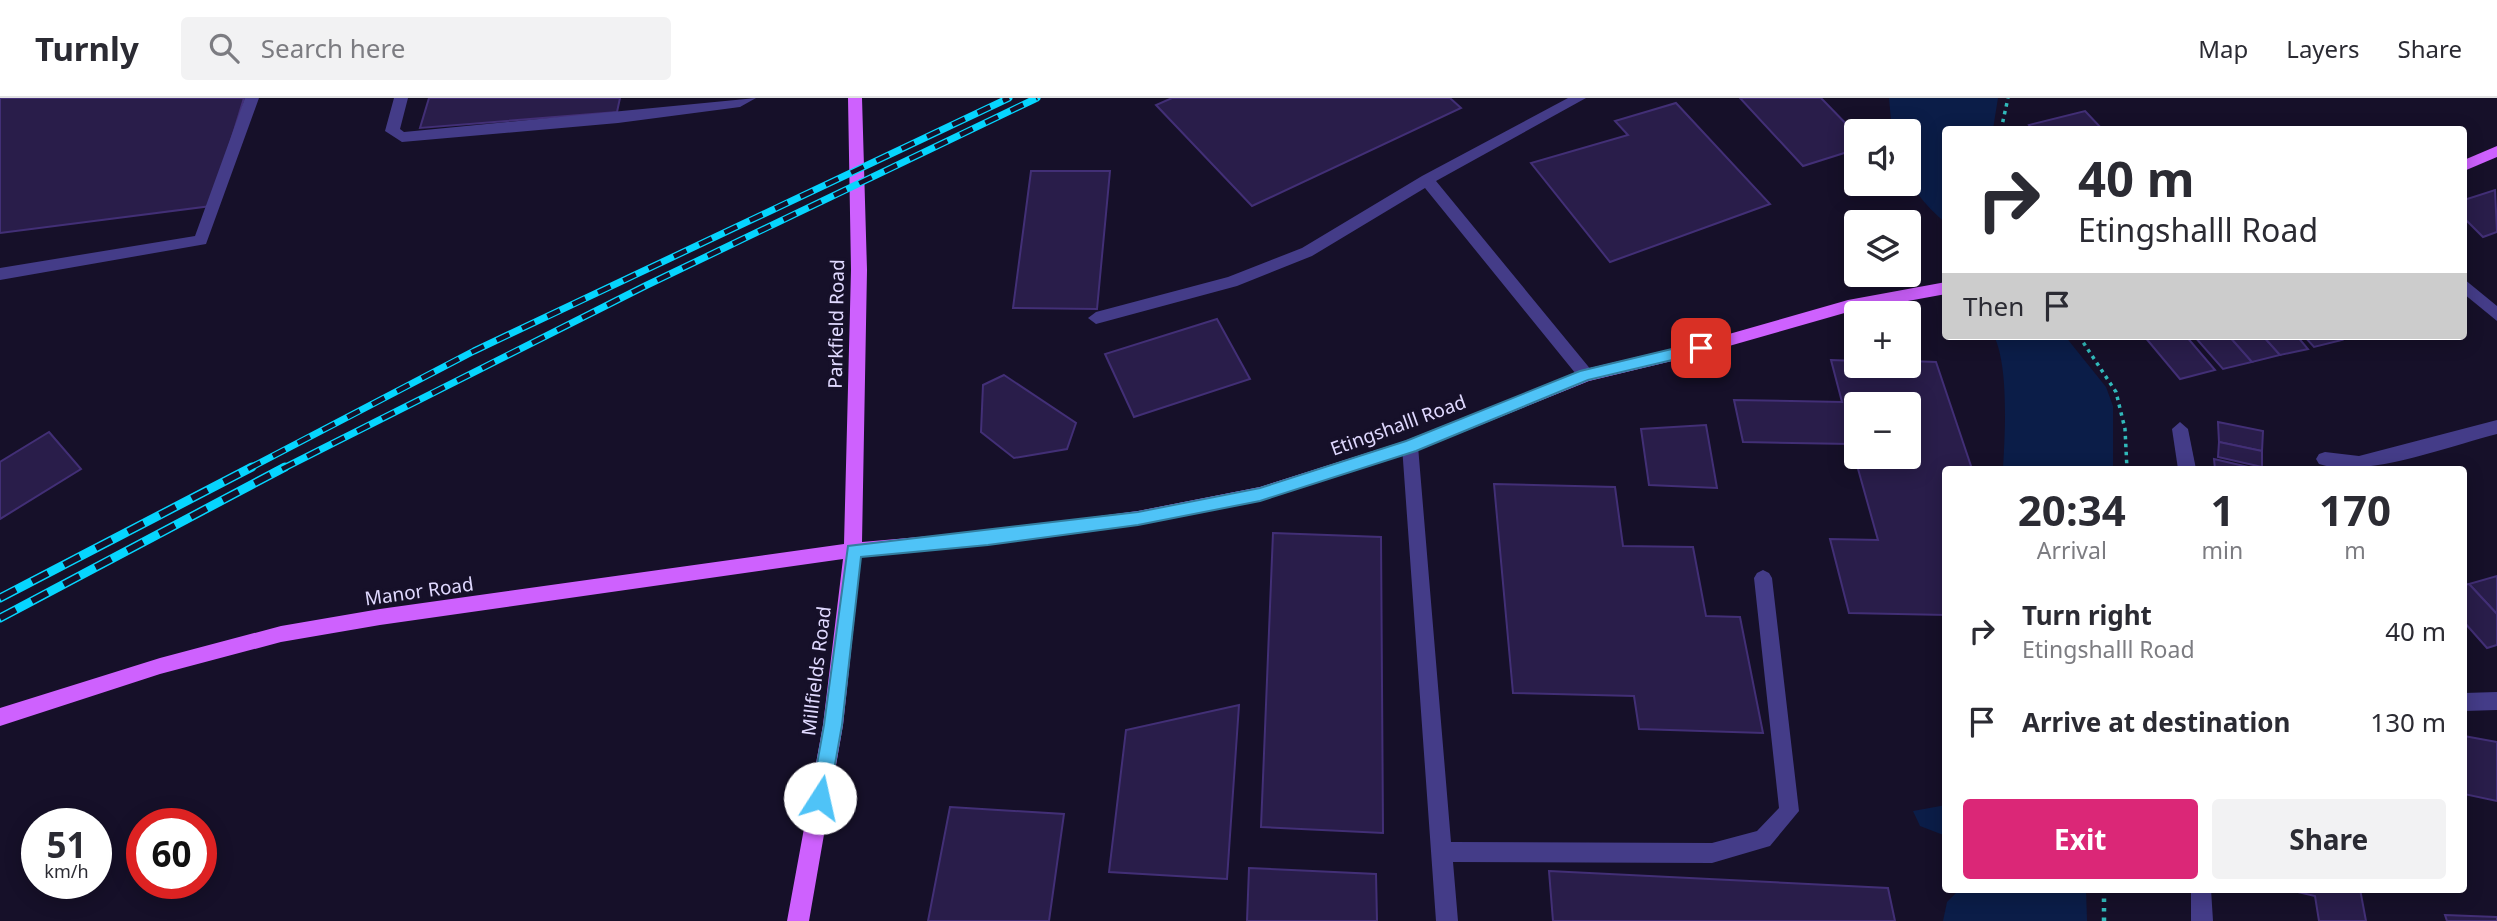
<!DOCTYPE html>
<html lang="en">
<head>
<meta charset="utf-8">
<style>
  :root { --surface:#fff; --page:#f2f2f3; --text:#2b2b33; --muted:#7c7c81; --line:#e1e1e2; --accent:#db2777 }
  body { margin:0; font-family:"Noto Sans",sans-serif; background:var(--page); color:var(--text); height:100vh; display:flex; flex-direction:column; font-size:26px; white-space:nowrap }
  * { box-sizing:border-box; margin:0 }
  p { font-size:23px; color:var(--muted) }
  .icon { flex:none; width:38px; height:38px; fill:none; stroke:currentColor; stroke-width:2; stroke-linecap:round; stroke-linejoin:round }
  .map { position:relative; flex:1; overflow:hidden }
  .details { position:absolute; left:1942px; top:368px; width:525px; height:427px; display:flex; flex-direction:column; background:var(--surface); border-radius:7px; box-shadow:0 4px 18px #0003 }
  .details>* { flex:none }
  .guide { position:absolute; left:1942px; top:28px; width:525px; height:214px; border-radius:7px; box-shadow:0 4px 18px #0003; background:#fff; color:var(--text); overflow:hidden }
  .buttons { position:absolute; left:1844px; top:21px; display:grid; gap:14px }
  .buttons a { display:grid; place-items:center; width:77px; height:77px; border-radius:7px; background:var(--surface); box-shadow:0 4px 18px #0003; font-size:35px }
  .speed { position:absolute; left:21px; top:710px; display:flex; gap:14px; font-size:35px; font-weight:700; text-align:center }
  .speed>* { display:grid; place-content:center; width:91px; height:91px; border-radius:50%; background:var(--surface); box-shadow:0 4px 18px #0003; line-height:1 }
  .speed small { font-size:18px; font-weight:400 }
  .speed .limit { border:10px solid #d22; background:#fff; color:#111 }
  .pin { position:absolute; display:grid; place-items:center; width:60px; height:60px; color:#fff; margin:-30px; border-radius:14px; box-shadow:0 4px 10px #0006 }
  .me { position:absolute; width:77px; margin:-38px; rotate:10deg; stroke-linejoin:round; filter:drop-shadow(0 0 5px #0008) }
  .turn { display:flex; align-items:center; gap:24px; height:147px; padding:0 21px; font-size:32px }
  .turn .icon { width:91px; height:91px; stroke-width:2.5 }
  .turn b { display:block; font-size:49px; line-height:60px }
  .then { display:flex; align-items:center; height:66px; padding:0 21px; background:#0003; gap:14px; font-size:26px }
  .eta { display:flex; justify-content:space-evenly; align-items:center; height:119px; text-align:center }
  .eta b { font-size:42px; font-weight:700; line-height:49px }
  .primary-button { display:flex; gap:14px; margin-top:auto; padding:14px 21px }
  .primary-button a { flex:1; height:80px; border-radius:7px; background:var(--accent); color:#fff; font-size:28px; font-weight:700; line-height:80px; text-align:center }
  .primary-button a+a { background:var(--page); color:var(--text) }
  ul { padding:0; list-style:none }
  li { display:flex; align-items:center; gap:21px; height:91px; padding:0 21px }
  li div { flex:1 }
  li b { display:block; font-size:26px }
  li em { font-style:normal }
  header { display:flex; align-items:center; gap:42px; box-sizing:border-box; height:98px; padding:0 35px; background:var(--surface); border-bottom:2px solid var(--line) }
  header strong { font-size:33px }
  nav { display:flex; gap:38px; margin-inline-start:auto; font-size:24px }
  .search { width:490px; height:63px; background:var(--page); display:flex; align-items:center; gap:18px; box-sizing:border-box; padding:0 24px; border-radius:7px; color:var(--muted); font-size:26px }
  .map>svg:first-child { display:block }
  .water { fill:#0b1d48 }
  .building { fill:#291d4a; stroke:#422f76; stroke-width:2; fill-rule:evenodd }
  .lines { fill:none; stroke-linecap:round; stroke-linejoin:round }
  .path-far1 { stroke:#31babb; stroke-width:3.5; stroke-dasharray:3.5 4.5; stroke-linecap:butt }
  .path { stroke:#31babb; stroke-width:4.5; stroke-dasharray:3.5 6; stroke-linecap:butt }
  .lane { fill:#443c88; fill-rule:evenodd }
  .street { fill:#443c88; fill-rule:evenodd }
  .primary { fill:#ce61fe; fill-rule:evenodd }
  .rail-far1-casing { stroke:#06d5fe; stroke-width:7 }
  .rail-casing { stroke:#06d5fe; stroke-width:9 }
  .rail-far1 { stroke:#161029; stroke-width:4.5; stroke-dasharray:14; stroke-linecap:butt }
  .rail { stroke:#161029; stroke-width:6; stroke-dasharray:18; stroke-linecap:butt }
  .route { fill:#4fc3f7; stroke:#337fa1; stroke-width:2 }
  .labels { text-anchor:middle; stroke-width:7; stroke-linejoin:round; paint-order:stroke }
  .street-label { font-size:19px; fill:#e0d9ff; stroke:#161029 }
</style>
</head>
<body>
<header>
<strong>Turnly</strong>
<div class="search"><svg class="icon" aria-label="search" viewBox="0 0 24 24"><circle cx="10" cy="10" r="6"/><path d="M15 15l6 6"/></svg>Search here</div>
<nav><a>Map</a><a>Layers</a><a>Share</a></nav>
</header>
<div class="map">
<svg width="2497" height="823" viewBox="0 0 2497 823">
  <rect width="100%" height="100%" fill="#161029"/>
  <g class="water">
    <path d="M1998,0L1993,31L1946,32V125C1907,91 1909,82 1909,33H1892L1889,0Z"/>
    <path d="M1994,238H2065L2106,289L2113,308V371H2003C2005,336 2009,269 1994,238Z"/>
    <polygon points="1946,707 1946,738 1920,728 1913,713"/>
    <polygon points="1960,791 2086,791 2087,823 1943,823 1947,804"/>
  </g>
  <g class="building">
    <polygon points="0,0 244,0 211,108 0,135"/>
    <polygon points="429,0 620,0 617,14 420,30"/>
    <polygon points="1172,0 1450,0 1461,10 1252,108 1156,7"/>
    <polygon points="1740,0 1821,0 1857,37 1857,51 1803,68"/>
    <polygon points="1676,5 1770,106 1610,164 1531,65 1628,37 1615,23"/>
    <polygon points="2085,13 2103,32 2033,32 2029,27"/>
    <polygon points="1031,73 1110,73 1097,211 1013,210"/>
    <polygon points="2495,92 2497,134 2483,139 2464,120 2464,102"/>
    <polygon points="1217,221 1250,281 1134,319 1105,256"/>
    <polygon points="2144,238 2186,238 2215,272 2180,281"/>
    <polygon points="2194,238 2229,238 2252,264 2223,271"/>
    <polygon points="2229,238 2263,238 2280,257 2252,264"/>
    <polygon points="2263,238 2297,238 2308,251 2280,257"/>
    <polygon points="2304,238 2338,238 2342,242 2314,249"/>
    <path d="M1831,262L1857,263V268H1909V263L1936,264L1972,371H1946V517L1849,515L1830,441L1878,442L1851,346L1743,344L1734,302L1842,304ZM1857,306H1909V359H1857Z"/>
    <polygon points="1004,277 1076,325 1067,351 1014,360 981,334 983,287"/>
    <polygon points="2218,324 2263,333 2262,353 2219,344"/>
    <polygon points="1706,327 1717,390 1649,387 1641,331"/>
    <polygon points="49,334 81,371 0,421 0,364"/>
    <polygon points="2219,344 2262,353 2262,369 2218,359"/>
    <polygon points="2214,361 2257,371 2215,371"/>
    <polygon points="1494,386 1615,389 1623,448 1693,449 1706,518 1740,519 1763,635 1639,631 1634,598 1513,595"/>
    <polygon points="1273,435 1381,439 1383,735 1261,729"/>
    <polygon points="2497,478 2497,516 2469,486"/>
    <polygon points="2469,486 2497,516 2497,547 2487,550 2464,524 2464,487"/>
    <polygon points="1239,607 1227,781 1109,774 1126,632"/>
    <polygon points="2464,638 2497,644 2497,703 2464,696"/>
    <polygon points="950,709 1064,716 1049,823 928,823"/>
    <polygon points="1249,770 1376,776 1377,823 1247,823"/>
    <polygon points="1549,773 1888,790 1895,823 1553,823"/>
    <polygon points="2285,791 2360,791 2366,823 2319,823 2315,798"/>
    <polygon points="2445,817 2497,819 2497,823 2447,823"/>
  </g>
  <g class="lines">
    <g class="path-far1">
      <polyline points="2001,32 2008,0"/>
      <polyline points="2079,238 2116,294 2125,331 2127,371"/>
    </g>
    <polyline class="path" points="2104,791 2104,823"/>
    <g class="lane">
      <polygon points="245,0 259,0 206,146 0,182 0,170 195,138"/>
      <polygon points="394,0 408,0 400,31 404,34 756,0 740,9 618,25 402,44 385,33"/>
      <path d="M2497,322V336C2449,348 2365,381 2319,366L2316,361L2319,356L2325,354L2359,358Z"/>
      <polygon points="2180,324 2188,331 2196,371 2178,371 2172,331"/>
      <polygon points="1410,341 1416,343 1418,348 1451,744 1712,745 1757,733 1779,710 1754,480 1757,475 1763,472 1769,475 1772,480 1799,713 1770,748 1712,765 1453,764 1458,823 1436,823 1402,348 1404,343"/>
    </g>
    <g class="street">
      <polygon points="1568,0 1586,0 1436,83 1592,273 1594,277 1592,281 1580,281 1425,90 1312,158 1237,188 1096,226 1088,220 1096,214 1228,179 1302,150 1422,78"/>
      <polygon points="2464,181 2497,208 2497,223 2464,196"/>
      <polygon points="2497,594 2497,612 2464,613 2464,595"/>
      <polygon points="2191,791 2211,791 2213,823 2191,823"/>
    </g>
    <g class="primary">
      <polygon points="848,0 862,0 867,172 862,444 988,433 1138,413 1260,389 1405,343 1586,271 1701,244 1848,202 1946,184 1946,196 1848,214 1701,256 1589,283 1416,353 1260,403 1138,427 988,447 861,459 843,627 809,823 787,823 823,627 843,461 380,527 281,544 160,576 0,628 0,610 160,560 281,528 380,511 844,446 851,172"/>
      <polygon points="2497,48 2497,59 2464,73 2464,62"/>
    </g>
    <defs>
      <g id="rail-far1">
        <polyline points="248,371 474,253 1009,0"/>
        <polyline points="282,371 645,188 1037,0"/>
      </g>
      <g id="rail">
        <polyline points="0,500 252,369"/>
        <polyline points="0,520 285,369"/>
      </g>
    </defs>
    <use href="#rail-far1" class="rail-far1-casing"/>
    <use href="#rail" class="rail-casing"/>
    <use href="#rail-far1" class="rail-far1"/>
    <use href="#rail" class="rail"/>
  </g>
  <polygon class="route" points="1701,244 1706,246 1706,254 1588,282 1416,353 1260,403 1138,427 988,447 861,459 842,627 829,700 827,706 820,709 814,706 811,700 824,627 848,448 1138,414 1260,390 1406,343 1580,273"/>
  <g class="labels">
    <g class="street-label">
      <text transform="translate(836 226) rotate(-89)" y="7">Parkfield Road</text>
      <text transform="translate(1398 327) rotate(-20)" y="7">Etingshalll Road</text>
      <text transform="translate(419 493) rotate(-8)" y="7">Manor Road</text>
      <text transform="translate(816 573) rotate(-83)" y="7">Millfields Road</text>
    </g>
  </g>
</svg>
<div class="buttons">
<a><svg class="icon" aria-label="sound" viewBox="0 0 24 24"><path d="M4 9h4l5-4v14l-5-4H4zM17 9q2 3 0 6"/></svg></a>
<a><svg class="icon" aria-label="layers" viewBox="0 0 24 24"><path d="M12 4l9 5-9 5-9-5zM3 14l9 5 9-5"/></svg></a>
<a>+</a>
<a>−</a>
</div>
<div class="speed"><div>51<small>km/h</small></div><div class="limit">60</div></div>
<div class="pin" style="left:1701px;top:250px;background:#d93025"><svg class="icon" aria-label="arrive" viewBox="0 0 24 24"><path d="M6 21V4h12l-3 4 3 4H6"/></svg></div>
<svg class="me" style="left:820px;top:700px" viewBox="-20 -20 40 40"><circle r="19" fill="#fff"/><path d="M0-13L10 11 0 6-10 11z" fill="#4fc3f7"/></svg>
<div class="guide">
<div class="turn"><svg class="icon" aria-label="right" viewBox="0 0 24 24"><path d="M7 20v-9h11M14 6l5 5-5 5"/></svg><div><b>40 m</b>Etingshalll Road</div></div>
<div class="then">Then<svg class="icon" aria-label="arrive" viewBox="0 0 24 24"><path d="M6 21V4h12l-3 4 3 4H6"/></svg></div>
</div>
<section class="details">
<div class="eta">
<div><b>20:34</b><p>Arrival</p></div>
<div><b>1</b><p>min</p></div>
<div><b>170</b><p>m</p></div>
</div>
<ul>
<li><svg class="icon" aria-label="right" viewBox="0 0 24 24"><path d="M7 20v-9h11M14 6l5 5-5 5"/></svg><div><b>Turn right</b><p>Etingshalll Road</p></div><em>40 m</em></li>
<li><svg class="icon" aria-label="arrive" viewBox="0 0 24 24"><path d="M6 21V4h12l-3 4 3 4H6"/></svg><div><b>Arrive at destination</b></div><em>130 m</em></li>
</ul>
<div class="primary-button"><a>Exit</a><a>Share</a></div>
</section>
</div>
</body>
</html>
